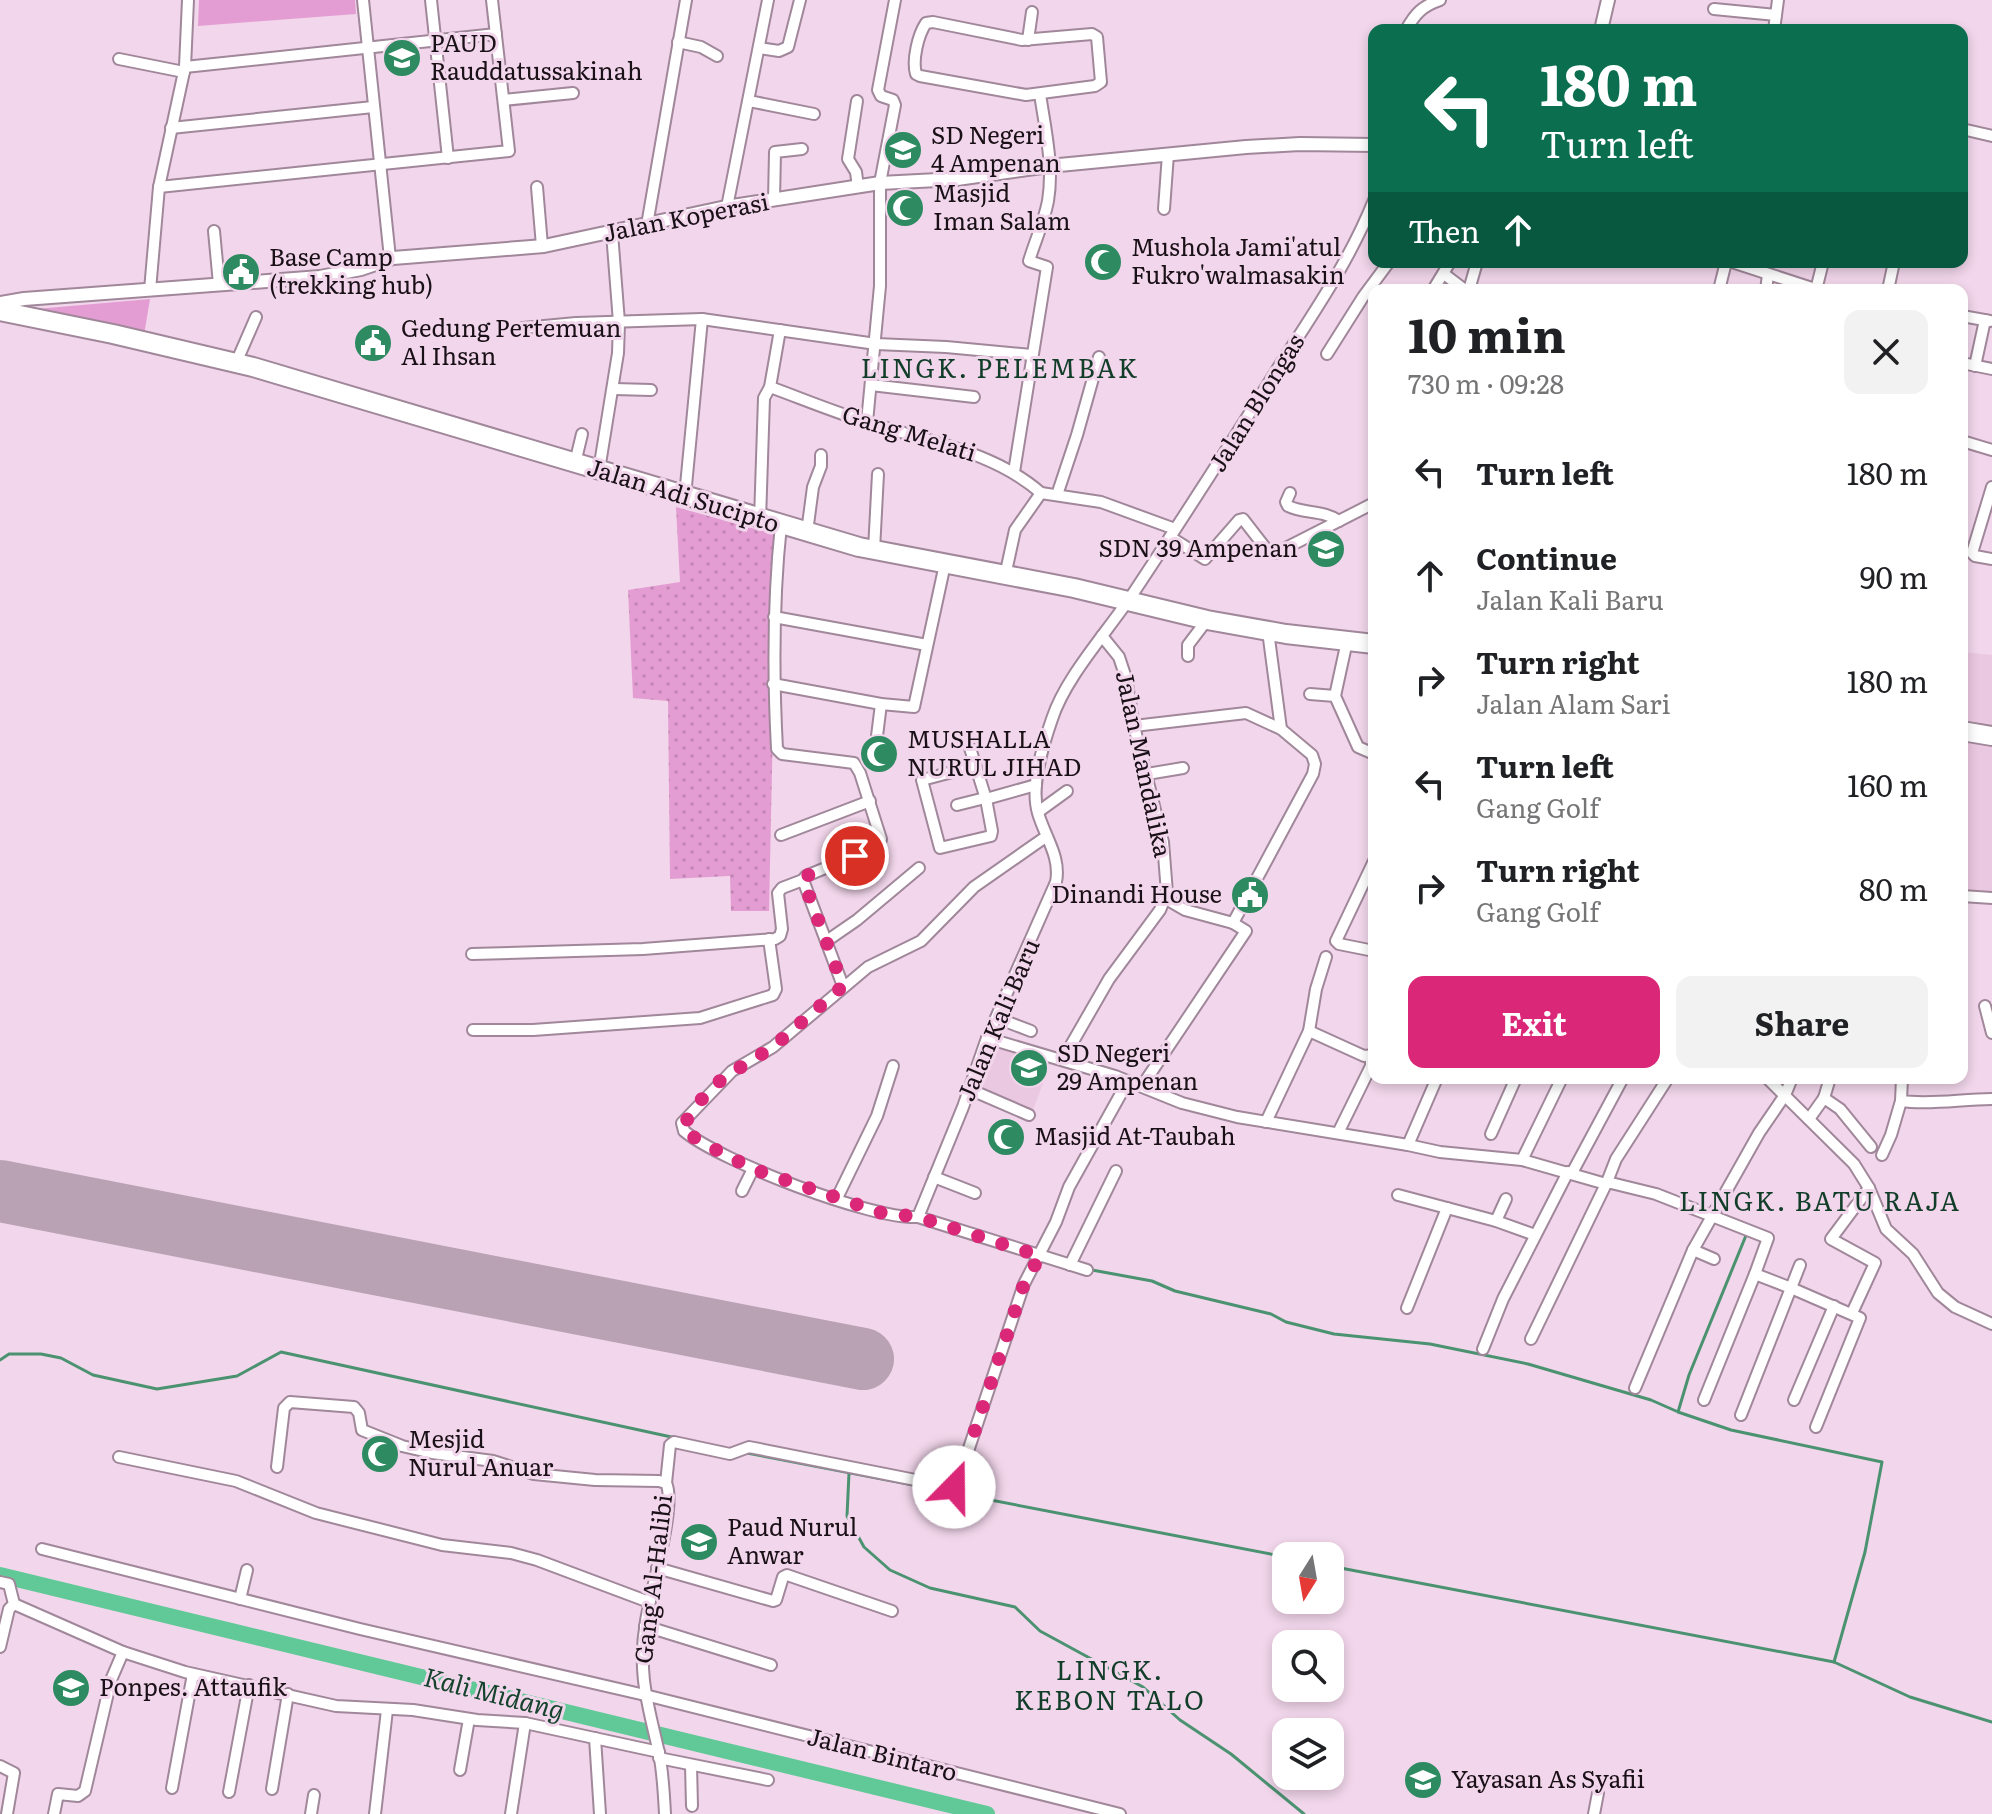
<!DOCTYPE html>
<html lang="en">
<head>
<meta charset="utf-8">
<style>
  :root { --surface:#fff; --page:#f2f2f2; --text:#202124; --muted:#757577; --accent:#db2777 }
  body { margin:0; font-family:Literata,serif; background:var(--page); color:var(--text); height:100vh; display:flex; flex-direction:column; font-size:30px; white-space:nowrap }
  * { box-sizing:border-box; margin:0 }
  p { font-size:26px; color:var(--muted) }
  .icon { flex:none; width:44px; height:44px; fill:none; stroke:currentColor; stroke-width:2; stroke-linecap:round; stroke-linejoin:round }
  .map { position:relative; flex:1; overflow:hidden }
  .details { position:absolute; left:1368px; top:284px; width:600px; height:800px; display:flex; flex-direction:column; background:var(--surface); border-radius:16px; box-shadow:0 4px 12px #0003 }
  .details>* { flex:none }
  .guide { position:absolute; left:1368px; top:24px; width:600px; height:244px; border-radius:16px; box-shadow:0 4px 12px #0003; background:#0b6e4f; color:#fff; overflow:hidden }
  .needle { width:52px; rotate:191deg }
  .tools { position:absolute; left:1272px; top:1542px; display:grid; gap:16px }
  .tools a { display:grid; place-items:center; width:72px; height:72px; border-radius:16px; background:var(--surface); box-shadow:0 4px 12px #0003; font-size:40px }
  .pin { position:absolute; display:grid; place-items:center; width:68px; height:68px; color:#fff; margin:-34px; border:4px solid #fff; border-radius:50%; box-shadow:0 2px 8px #0007 }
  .me { position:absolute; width:88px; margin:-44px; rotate:22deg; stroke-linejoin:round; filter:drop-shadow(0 0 6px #0008) }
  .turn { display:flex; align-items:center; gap:28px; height:168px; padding:0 40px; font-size:36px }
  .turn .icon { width:104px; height:104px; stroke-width:2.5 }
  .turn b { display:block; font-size:56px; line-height:68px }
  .then { display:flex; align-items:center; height:76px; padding:0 40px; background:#0003; gap:16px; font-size:30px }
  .round { display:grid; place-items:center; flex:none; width:84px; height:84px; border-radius:16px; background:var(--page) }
  .headline { display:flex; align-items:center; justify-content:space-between; height:136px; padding:0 40px }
  h1 { font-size:48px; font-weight:700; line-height:60px }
  .cta { display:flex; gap:16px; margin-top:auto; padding:16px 40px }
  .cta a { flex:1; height:92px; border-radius:16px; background:var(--accent); color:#fff; font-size:32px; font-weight:700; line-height:92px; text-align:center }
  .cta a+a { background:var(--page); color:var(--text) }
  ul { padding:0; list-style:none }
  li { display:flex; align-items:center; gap:24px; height:104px; padding:0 40px }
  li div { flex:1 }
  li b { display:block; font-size:30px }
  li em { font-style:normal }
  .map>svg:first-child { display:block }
  .built { fill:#ebc8e1 }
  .grass { fill:url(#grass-dots) }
  .park { fill:#e49dd3 }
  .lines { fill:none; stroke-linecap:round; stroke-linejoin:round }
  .stream { stroke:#4b9271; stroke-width:3 }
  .river { stroke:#60c997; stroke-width:16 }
  .runway { stroke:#b9a2b3; stroke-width:62 }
  .minor-casing { stroke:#a0879a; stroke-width:14 }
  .tertiary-casing { stroke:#a0879a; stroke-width:16 }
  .trunk-casing { stroke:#a0879a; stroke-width:22 }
  .minor { stroke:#fff; stroke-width:10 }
  .tertiary { stroke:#fff; stroke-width:12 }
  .trunk { stroke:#fff; stroke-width:18 }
  .route { stroke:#db2777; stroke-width:14; stroke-dasharray:0 25.2 }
  .labels { text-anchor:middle; stroke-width:6; stroke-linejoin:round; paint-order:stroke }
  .poi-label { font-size:24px; fill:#1a1017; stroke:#f2d6eb; text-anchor:start }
  .street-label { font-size:24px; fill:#1a1017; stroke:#f2d6eb }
  .neighbourhood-label { font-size:26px; letter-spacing:2px; fill:#113d29; stroke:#f2d6eb }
  .water-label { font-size:26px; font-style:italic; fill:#16432e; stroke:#f2d6eb }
</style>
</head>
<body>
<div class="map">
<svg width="1992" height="1814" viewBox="0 0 1992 1814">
  <defs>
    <pattern id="grass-dots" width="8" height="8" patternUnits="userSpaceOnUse" patternTransform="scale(2)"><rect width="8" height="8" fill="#e49dd3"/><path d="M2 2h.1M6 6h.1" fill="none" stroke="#c386b4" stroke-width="1.8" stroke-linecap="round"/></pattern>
  </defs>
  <rect width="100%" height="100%" fill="#f2d6eb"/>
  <g class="built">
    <polygon points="1962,652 1992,655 1992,724 1962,720"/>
    <polygon points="1962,741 1992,746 1992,893 1962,891"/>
    <polygon points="993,1041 1052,1059 1032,1113 978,1091"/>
  </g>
  <polygon class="grass" points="676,507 777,535 769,911 731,911 730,876 670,879 668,701 633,698 628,590 680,582"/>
  <g class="park">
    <polygon points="199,0 355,0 356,14 198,26"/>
    <polygon points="150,299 144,335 25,310"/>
  </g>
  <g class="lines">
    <g class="stream">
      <polyline points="1747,1233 1689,1375 1678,1412 1731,1430 1882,1462 1865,1552 1834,1662"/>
      <polyline points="1092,1270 1152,1281 1175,1291 1271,1314 1286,1322 1334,1334 1430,1344 1528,1364 1651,1400 1676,1411"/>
      <polyline points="0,1360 9,1354 41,1354 61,1358 93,1375 157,1389 237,1376 281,1352 676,1438"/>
      <polyline points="747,1453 1286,1557"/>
      <polyline points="849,1473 847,1516 864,1547 890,1570 930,1588 1015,1607 1040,1631 1143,1687 1180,1720 1231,1754 1304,1814"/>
      <polyline points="1330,1566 1834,1662 1910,1697 1992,1722"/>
    </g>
    <polyline class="river" points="0,1575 987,1814"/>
    <polyline class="runway" points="0,1191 863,1359"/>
    <defs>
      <g id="minor">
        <polyline points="363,0 390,258"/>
        <polyline points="431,0 448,158"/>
        <polyline points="1714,9 1776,15"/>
        <path d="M933,22L1022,40L1092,34L1097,37L1101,82L1095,86L1026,95L920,76L916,74C912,60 918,35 926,23Z"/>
        <path d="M1406,30C1415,14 1422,6 1440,0"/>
        <polyline points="1774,30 1778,0"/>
        <polyline points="1028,40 1032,12"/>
        <polyline points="678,42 701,47 717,56"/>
        <polyline points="759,48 779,51 788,47 800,0"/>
        <polyline points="119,59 184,72"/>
        <polyline points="185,67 496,34"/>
        <polyline points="504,100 573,93"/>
        <polyline points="749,101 814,114"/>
        <polyline points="857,101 848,159 856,172 858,187"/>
        <polyline points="171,128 373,107"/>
        <polyline points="1962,129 1992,136"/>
        <polyline points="159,187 509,151 492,0"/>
        <polyline points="537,187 542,246"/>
        <polyline points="774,200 775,152 802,149"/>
        <polyline points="727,207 768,0"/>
        <polyline points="1164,209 1168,154"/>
        <polyline points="647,225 686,0"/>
        <polyline points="214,231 219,284"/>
        <polyline points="1732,262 1818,290"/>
        <polyline points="1444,274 1465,290"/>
        <polyline points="150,290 159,187 185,67 188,0"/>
        <polyline points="1433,290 1450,262"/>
        <polyline points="1469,290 1477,262"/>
        <polyline points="1719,290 1726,262"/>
        <polyline points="1766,290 1768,275"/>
        <polyline points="1816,290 1823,262"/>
        <polyline points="1888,290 1894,262"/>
        <polyline points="1962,316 1990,321"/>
        <polyline points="523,328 576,323 702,319 876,344 946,347 1032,355"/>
        <polyline points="1327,354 1363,297 1389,262"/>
        <polyline points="236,363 256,317"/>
        <polyline points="1962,363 1992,369"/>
        <polyline points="1975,366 1985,320"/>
        <polyline points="871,385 974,397"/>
        <path d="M770,387C803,399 836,413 870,423C929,442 993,451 1041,493"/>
        <polyline points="614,389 651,390"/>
        <polyline points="867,422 880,286 880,183 895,105 893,100 881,96 878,90 895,0"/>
        <polyline points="1962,441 1992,450"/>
        <polyline points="575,463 582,434"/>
        <polyline points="599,470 618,353 619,322 612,233"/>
        <path d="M1014,472L1047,267L1029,261C1035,241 1044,222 1048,201C1054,166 1045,128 1040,94"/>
        <polyline points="1992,487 1972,553 1975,556 1992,559"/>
        <polyline points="1041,493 1101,502 1175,529"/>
        <path d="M1290,493L1286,502L1288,506C1304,514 1324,510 1339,521"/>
        <polyline points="1057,495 1077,435 1099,357"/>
        <polyline points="685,496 702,319"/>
        <polyline points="760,520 764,398 770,387 780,330"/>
        <path d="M781,525C773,600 773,674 777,749L782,754L854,763L860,773L881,839L879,846L806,876L803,880L843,986"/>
        <polyline points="807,532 813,487 821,466 821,455"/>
        <polyline points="1170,537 1205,559 1239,520 1243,519 1267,550 1276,553 1374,503"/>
        <polyline points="874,550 878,474"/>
        <polyline points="1005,576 1015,530 1041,493"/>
        <polyline points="774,617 927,645"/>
        <polyline points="1268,631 1281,729"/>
        <polyline points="1347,641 1335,696 1358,747 1374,754"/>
        <polyline points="1188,656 1188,645 1207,620"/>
        <polyline points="773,684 881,704 914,707 945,564"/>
        <polyline points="1310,694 1335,696"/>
        <polyline points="1134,726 1246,713 1281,729 1312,755 1315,764 1313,774 1233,923"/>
        <polyline points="877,736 881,704"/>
        <polyline points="970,748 986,799 1036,785"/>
        <polyline points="975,766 922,780 940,848 991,836 992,831 986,799"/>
        <polyline points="1147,774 1183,768"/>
        <polyline points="957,805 985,798"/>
        <polyline points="1038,812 1067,791"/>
        <polyline points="781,835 870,801"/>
        <path d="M1047,836L974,887L921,941L868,967L773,1047L732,1071L682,1123L684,1131C720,1161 872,1220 918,1217L963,1107L987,1038L1056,882C1061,857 1045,837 1038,813C1030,786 1043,745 1052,719C1066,676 1109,630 1134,592C1183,518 1231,443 1278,368C1313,314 1350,260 1374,200"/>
        <polyline points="1374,861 1336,941 1339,944 1374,951"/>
        <polyline points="1962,896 1992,898"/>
        <polyline points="828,940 857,920 919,868"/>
        <polyline points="472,954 643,949 775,939 780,936 782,929 778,893 782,888 803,880"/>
        <polyline points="1985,1006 1992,1033"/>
        <polyline points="997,1018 1031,1031"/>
        <polyline points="473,1030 533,1030 700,1018 773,995 776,989 769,939"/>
        <polyline points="1309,1031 1316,989 1326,957"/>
        <polyline points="987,1038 1115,1076 1182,1103 1237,1117 1408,1145 1437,1078"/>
        <polyline points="1063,1059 1109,979 1160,910 1167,893 1163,842 1134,726 1126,678 1119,657 1102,636"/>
        <polyline points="1767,1078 1854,1164 1869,1188 1886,1229 1913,1254 1938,1293 1955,1307 1992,1324"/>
        <polyline points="1830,1078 1824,1098 1840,1109 1871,1147"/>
        <path d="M1902,1078L1901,1101C1932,1105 1961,1099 1992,1099"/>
        <polyline points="1142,1086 1246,931 1233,923 1185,910 1166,899"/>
        <polyline points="969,1089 1029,1115"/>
        <polyline points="1809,1119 1824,1098"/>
        <polyline points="1266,1122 1309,1031 1364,1056 1374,1055"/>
        <polyline points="1338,1133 1371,1066 1371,1056"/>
        <polyline points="1491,1134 1516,1078"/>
        <polyline points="1408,1145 1440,1152 1522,1160 1606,1184"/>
        <polyline points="1882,1155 1891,1135 1901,1101"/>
        <polyline points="1522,1160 1562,1078"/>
        <polyline points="1572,1173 1623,1078"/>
        <polyline points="934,1177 975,1193"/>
        <polyline points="1607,1182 1656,1194 1768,1238 1755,1274 1791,1288 1741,1415"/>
        <polyline points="742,1191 753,1169"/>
        <polyline points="1398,1195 1496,1221 1535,1235"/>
        <polyline points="837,1198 877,1116 893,1066"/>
        <polyline points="918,1217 1087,1270"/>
        <polyline points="1496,1221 1506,1199"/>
        <polyline points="1693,1250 1714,1259"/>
        <polyline points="1070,1265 1116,1171"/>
        <polyline points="1800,1265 1791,1288 1860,1318 1816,1427"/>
        <polyline points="1407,1308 1447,1208"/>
        <polyline points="1852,1313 1875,1263 1831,1239 1869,1188"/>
        <polyline points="1531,1339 1607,1182 1616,1159 1668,1078"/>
        <polyline points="1483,1349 1503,1299 1568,1172"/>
        <polyline points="1635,1388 1693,1250 1759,1133 1785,1095 1792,1078"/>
        <polyline points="1704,1400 1755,1274"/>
        <polyline points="1794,1400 1834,1306"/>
        <polyline points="119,1457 236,1481 316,1513 442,1545 511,1553 537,1560 649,1602"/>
        <path d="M277,1467L284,1408L290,1402L354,1407L359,1413L362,1430L402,1446L432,1453L493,1461L534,1474L595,1480L659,1481L666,1483C677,1504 650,1593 646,1621C637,1673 648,1704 659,1753C663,1773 664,1794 665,1814"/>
        <polyline points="666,1483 670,1445 674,1442 730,1454 749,1447 951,1487 957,1484 1024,1284 1056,1222 1069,1187 1128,1081"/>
        <polyline points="42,1549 360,1629 645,1695 1120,1814"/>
        <polyline points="657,1568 773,1601 776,1600 783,1577 787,1575 892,1611"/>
        <polyline points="0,1582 9,1584 14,1604 9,1609 0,1647"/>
        <polyline points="240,1599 247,1570"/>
        <polyline points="14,1604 123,1652 185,1672 336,1706 413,1710 477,1720 525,1723 659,1752"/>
        <polyline points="645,1626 771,1665"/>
        <polyline points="595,1738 600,1814"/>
        <polyline points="659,1758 768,1780"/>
        <polyline points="691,1765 692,1806"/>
        <polyline points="0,1766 14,1773 7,1814"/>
        <polyline points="460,1770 469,1719"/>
        <polyline points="172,1788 193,1674"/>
        <polyline points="272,1789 288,1694"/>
        <polyline points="229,1792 249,1685"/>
        <polyline points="54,1814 58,1794 78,1796 85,1791 111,1680 123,1652"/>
        <polyline points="311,1814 314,1795"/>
        <polyline points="375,1814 387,1710"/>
        <polyline points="511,1814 525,1723"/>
        <polyline points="1594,1814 1598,1793"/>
      </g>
      <g id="tertiary">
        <polyline points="1601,30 1608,0"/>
        <polyline points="0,303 24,299 320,277 361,269 393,258 544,246 726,207 880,183 957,179 1049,166 1246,147 1300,144 1374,145"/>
      </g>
      <g id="trunk">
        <polyline points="0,311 113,334 253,367 859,547 1074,588 1207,620 1286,634 1374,644"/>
        <polyline points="1962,731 1992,736"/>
      </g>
    </defs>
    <use href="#minor" class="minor-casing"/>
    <use href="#tertiary" class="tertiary-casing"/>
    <use href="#trunk" class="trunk-casing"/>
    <use href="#minor" class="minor"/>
    <use href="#tertiary" class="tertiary"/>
    <use href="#trunk" class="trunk"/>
  </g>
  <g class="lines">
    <polyline class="route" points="855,856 806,876 803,880 843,986 773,1047 723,1078 701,1100 682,1127 697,1140 753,1169 882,1213 918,1217 1040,1256 1024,1284 957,1484 954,1487"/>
  </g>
  <defs>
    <symbol id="school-disc" viewBox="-11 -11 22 22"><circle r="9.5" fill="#2d8a61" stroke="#f2d6eb"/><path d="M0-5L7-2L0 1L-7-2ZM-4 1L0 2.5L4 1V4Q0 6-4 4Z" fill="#fff"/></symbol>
    <symbol id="mosque-disc" viewBox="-11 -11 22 22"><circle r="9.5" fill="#2d8a61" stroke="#f2d6eb"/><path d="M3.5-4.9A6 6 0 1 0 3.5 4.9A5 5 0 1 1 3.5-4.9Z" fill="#fff"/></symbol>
    <symbol id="civic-disc" viewBox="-11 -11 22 22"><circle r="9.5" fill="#2d8a61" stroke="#f2d6eb"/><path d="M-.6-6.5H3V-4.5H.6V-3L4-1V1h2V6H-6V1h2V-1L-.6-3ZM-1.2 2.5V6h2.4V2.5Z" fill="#fff"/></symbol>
  </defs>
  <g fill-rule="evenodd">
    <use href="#school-disc" x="380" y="36" width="44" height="44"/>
    <use href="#school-disc" x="881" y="128" width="44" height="44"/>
    <use href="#mosque-disc" x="883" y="186" width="44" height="44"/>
    <use href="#mosque-disc" x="1081" y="240" width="44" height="44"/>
    <use href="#civic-disc" x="219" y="250" width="44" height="44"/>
    <use href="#civic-disc" x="351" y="321" width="44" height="44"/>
    <use href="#school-disc" x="1304" y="527" width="44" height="44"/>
    <use href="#mosque-disc" x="857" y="732" width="44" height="44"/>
    <use href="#civic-disc" x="1228" y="873" width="44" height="44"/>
    <use href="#school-disc" x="1007" y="1046" width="44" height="44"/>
    <use href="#mosque-disc" x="984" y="1115" width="44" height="44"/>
    <use href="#mosque-disc" x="358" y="1432" width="44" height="44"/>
    <use href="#school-disc" x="677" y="1520" width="44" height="44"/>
    <use href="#school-disc" x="49" y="1666" width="44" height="44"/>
    <use href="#school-disc" x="1401" y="1758" width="44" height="44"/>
  </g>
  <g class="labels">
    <g class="poi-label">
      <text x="430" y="52">PAUD<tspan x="430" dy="28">Rauddatussakinah</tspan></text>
      <text x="931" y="144">SD Negeri<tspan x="931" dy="28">4 Ampenan</tspan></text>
      <text x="933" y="202">Masjid<tspan x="933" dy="28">Iman Salam</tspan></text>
      <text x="1131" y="256">Mushola Jami'atul<tspan x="1131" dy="28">Fukro'walmasakin</tspan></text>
      <text x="269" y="266">Base Camp<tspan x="269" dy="28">(trekking hub)</tspan></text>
      <text x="401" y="337">Gedung Pertemuan<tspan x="401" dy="28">Al Ihsan</tspan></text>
      <text x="1298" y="557" text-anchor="end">SDN 39 Ampenan</text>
      <text x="907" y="748">MUSHALLA<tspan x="907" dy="28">NURUL JIHAD</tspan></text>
      <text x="1222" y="903" text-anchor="end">Dinandi House</text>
      <text x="1057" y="1062">SD Negeri<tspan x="1057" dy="28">29 Ampenan</tspan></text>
      <text x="1034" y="1145">Masjid At-Taubah</text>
      <text x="408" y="1448">Mesjid<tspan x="408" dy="28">Nurul Anuar</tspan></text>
      <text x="727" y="1536">Paud Nurul<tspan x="727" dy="28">Anwar</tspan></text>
      <text x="99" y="1696">Ponpes. Attaufik</text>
      <text x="1451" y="1788">Yayasan As Syafii</text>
    </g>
    <g class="street-label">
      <text transform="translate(686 218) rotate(-11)" y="8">Jalan Koperasi</text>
      <text transform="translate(1257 403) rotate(-58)" y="8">Jalan Blongas</text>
      <text transform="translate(909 434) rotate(17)" y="8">Gang Melati</text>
      <text transform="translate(683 496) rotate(17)" y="8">Jalan Adi Sucipto</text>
      <text transform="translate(1143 764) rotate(78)" y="8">Jalan Mandalika</text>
      <text transform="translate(999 1020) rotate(-67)" y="8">Jalan Kali Baru</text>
      <text transform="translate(654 1579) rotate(-83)" y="8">Gang Al-Halibi</text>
      <text transform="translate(882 1755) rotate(14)" y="8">Jalan Bintaro</text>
    </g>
    <g class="neighbourhood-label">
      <text x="1000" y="378">LINGK. PELEMBAK</text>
      <text x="1820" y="1211">LINGK. BATU RAJA</text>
      <text x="1110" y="1680">LINGK.<tspan x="1110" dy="30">KEBON TALO</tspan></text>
    </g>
    <g class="water-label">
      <text transform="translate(494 1694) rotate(14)" y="9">Kali Midang</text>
    </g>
  </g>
</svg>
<div class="tools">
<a><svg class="needle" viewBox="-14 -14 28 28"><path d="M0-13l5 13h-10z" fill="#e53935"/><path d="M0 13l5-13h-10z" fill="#757577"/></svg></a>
<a><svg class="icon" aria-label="search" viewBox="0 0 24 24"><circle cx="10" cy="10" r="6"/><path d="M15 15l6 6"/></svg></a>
<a><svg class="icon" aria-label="layers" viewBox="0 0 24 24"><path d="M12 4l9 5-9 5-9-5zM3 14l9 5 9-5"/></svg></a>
</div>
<div class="pin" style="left:855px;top:856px;background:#d93025"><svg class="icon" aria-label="arrive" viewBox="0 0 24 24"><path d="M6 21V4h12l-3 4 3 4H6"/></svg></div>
<svg class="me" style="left:954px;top:1487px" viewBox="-20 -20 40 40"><circle r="19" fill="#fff"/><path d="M0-13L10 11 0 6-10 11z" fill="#db2777"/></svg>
<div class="guide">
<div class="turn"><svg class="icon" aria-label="left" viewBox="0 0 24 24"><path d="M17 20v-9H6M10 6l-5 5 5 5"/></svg><div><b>180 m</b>Turn left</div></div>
<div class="then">Then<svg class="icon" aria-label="ahead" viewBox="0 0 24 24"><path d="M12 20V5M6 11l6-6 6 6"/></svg></div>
</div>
<section class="details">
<div class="headline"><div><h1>10 min</h1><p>730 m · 09:28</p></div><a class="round"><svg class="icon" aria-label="close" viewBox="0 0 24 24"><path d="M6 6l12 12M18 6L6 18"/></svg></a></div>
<ul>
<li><svg class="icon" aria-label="left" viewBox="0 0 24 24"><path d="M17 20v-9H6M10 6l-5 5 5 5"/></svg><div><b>Turn left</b></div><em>180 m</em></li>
<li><svg class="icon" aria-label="ahead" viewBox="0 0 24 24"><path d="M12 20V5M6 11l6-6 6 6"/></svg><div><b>Continue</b><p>Jalan Kali Baru</p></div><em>90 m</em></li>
<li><svg class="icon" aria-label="right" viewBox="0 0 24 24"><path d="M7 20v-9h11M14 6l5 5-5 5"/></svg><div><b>Turn right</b><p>Jalan Alam Sari</p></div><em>180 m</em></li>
<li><svg class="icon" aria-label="left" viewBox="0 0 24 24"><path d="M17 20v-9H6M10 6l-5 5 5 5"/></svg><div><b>Turn left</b><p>Gang Golf</p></div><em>160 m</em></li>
<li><svg class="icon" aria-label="right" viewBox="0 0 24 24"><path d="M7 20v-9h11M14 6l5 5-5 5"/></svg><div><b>Turn right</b><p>Gang Golf</p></div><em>80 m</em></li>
</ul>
<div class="cta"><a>Exit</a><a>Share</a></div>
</section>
</div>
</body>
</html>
